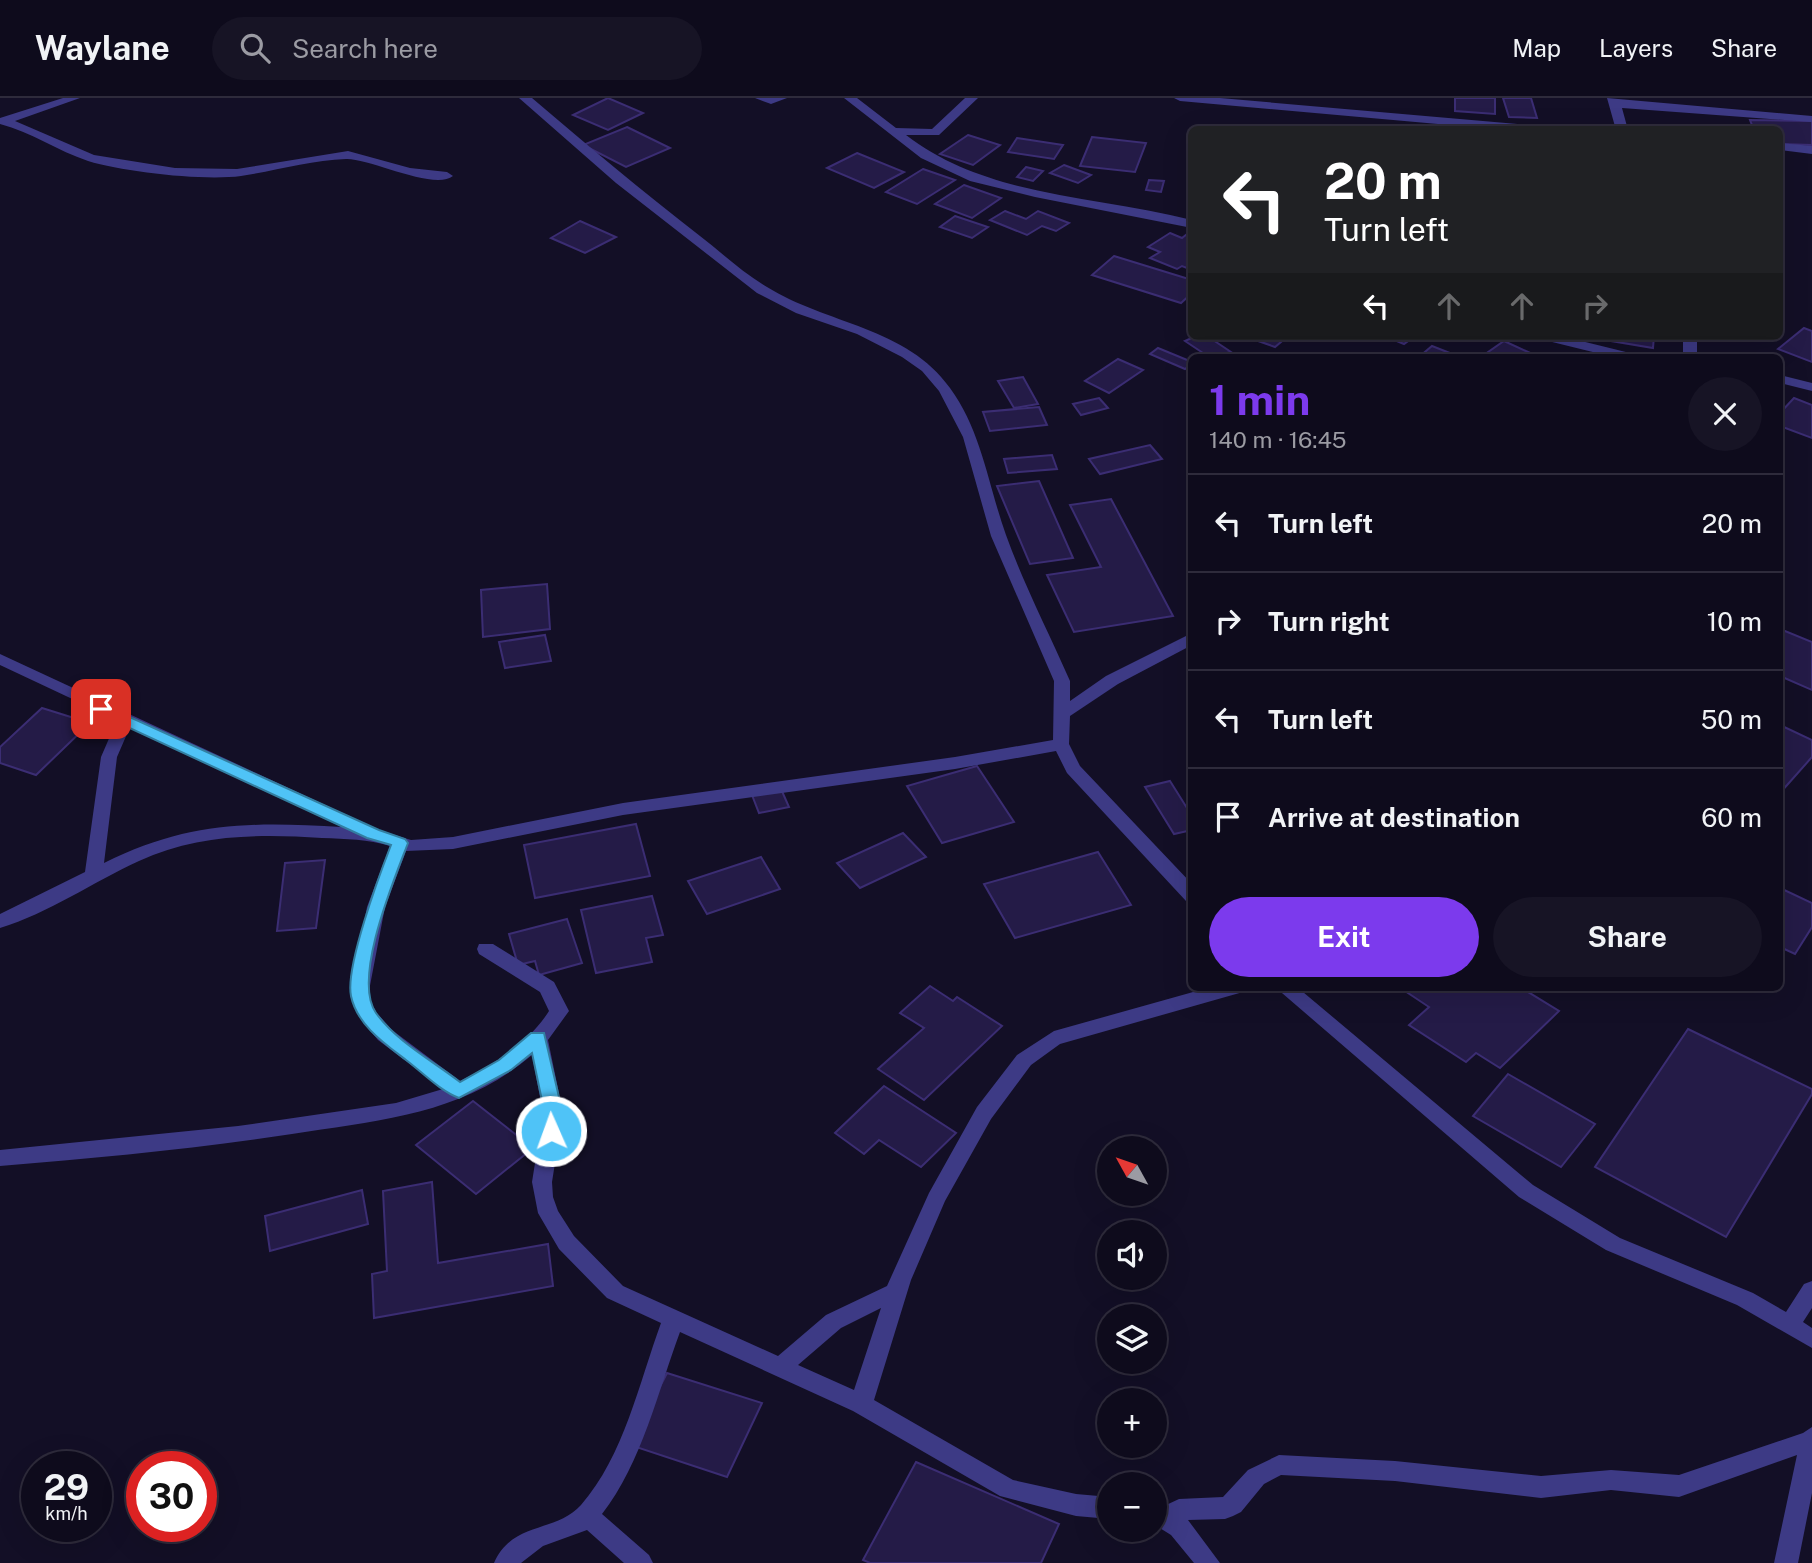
<!DOCTYPE html>
<html lang="en">
<head>
<meta charset="utf-8">
<style>
  :root { --surface:#0e0b1c; --page:#171425; --text:#f1f3f6; --muted:#9b9ba3; --line:#2e2b3b; --accent:#7c3aed }
  body { margin:0; font-family:"Public Sans",sans-serif; background:var(--page); color:var(--text); height:100vh; display:flex; flex-direction:column; font-size:26px; white-space:nowrap }
  * { box-sizing:border-box; margin:0 }
  p { font-size:23px; color:var(--muted) }
  .icon { flex:none; width:38px; height:38px; fill:none; stroke:currentColor; stroke-width:2; stroke-linecap:round; stroke-linejoin:round }
  .map { position:relative; flex:1; overflow:hidden }
  .details { position:absolute; left:1188px; top:256px; width:595px; height:637px; display:flex; flex-direction:column; background:var(--surface); border-radius:10px; box-shadow:0 7px 28px #0002,0 0 0 2px var(--line) }
  .details>* { flex:none }
  .top-card { position:absolute; left:1188px; top:28px; width:595px; height:214px; border-radius:10px; box-shadow:0 7px 28px #0002,0 0 0 2px var(--line); background:#202124; color:#fff; overflow:hidden }
  .needle { width:46px; rotate:310deg }
  .controls { position:absolute; left:1097px; top:1038px; display:grid; gap:14px }
  .controls a { display:grid; place-items:center; width:70px; height:70px; border-radius:50%; background:var(--surface); box-shadow:0 7px 28px #0002,0 0 0 2px var(--line); font-size:35px }
  .speed { position:absolute; left:21px; top:1353px; display:flex; gap:14px; font-size:35px; font-weight:700; text-align:center }
  .speed>* { display:grid; place-content:center; width:91px; height:91px; border-radius:50%; background:var(--surface); box-shadow:0 7px 28px #0002,0 0 0 2px var(--line); line-height:1 }
  .speed small { font-size:18px; font-weight:400 }
  .speed .limit { border:10px solid #d22; background:#fff; color:#111 }
  .pin { position:absolute; display:grid; place-items:center; width:60px; height:60px; color:#fff; margin:-30px; border-radius:14px; box-shadow:0 4px 10px #0006 }
  .me { position:absolute; width:77px; margin:-38px; rotate:358deg; stroke-linejoin:round; filter:drop-shadow(0 0 5px #0008) }
  .turn { display:flex; align-items:center; gap:24px; height:147px; padding:0 21px; font-size:32px }
  .turn .icon { width:91px; height:91px; stroke-width:2.5 }
  .turn b { display:block; font-size:49px; line-height:60px }
  .lanes { display:flex; align-items:center; height:66px; padding:0 21px; background:#0003; justify-content:center; gap:35px; direction:ltr }
  .lanes .off { opacity:.35 }
  .round { display:grid; place-items:center; flex:none; width:74px; height:74px; border-radius:37px; background:var(--page) }
  .head { display:flex; align-items:center; justify-content:space-between; height:119px; padding:0 21px }
  h1 { font-size:42px; font-weight:700; line-height:52px; color:var(--accent) }
  .cta { display:flex; gap:14px; margin-top:auto; padding:14px 21px }
  .cta a { flex:1; height:80px; border-radius:42px; background:var(--accent); color:#fff; font-size:28px; font-weight:700; line-height:80px; text-align:center }
  .cta a+a { background:var(--page); color:var(--text) }
  ul { padding:0; list-style:none }
  li { display:flex; align-items:center; gap:21px; height:98px; padding:0 21px; border-top:2px solid var(--line) }
  li div { flex:1 }
  li b { display:block; font-size:26px }
  li em { font-style:normal }
  header { display:flex; align-items:center; gap:42px; box-sizing:border-box; height:98px; padding:0 35px; background:var(--surface); border-bottom:2px solid var(--line) }
  header strong { font-size:33px }
  nav { display:flex; gap:38px; margin-inline-start:auto; font-size:24px }
  .search { width:490px; height:63px; background:var(--page); display:flex; align-items:center; gap:18px; box-sizing:border-box; padding:0 24px; border-radius:38px; color:var(--muted); font-size:26px }
  .map>svg:first-child { display:block }
  .building { fill:#241b47; stroke:#3b2d73; stroke-width:2 }
  .lines { fill:none; stroke-linecap:round; stroke-linejoin:round }
  .minor { fill:#3d3a85; fill-rule:evenodd }
  .route { fill:#4fc3f7; stroke:#337fa1; stroke-width:2 }
</style>
</head>
<body>
<header>
<strong>Waylane</strong>
<div class="search"><svg class="icon" aria-label="search" viewBox="0 0 24 24"><circle cx="10" cy="10" r="6"/><path d="M15 15l6 6"/></svg>Search here</div>
<nav><a>Map</a><a>Layers</a><a>Share</a></nav>
</header>
<div class="map">
<svg width="1812" height="1465" viewBox="0 0 1812 1465">
  <rect width="100%" height="100%" fill="#130f26"/>
  <g class="building">
    <polygon points="608,0 643,15 608,32 573,17"/>
    <polygon points="1455,0 1495,0 1495,16 1455,13"/>
    <polygon points="1503,0 1531,0 1537,20 1509,19"/>
    <polygon points="1750,22 1812,23 1812,47 1780,46 1780,32 1754,32"/>
    <polygon points="627,29 670,50 626,69 583,47"/>
    <polygon points="968,37 1000,47 973,67 940,56"/>
    <polygon points="1092,39 1146,45 1135,74 1080,68"/>
    <polygon points="1017,40 1063,47 1054,61 1008,54"/>
    <polygon points="857,55 904,74 874,90 827,70"/>
    <polygon points="1064,67 1091,77 1078,85 1050,75"/>
    <polygon points="1026,69 1043,73 1033,83 1017,79"/>
    <polygon points="923,71 955,82 917,106 886,94"/>
    <polygon points="1149,82 1164,83 1161,94 1146,92"/>
    <polygon points="964,87 1001,100 972,120 935,106"/>
    <polygon points="1005,113 1026,121 1038,113 1069,125 1056,133 1042,128 1027,137 990,122"/>
    <polygon points="955,118 988,129 972,140 940,129"/>
    <polygon points="580,123 616,139 585,155 551,140"/>
    <polygon points="1170,135 1182,140 1187,136 1192,137 1192,172 1182,168 1177,171 1150,160 1160,154 1148,149"/>
    <polygon points="1114,158 1192,182 1192,195 1181,205 1092,177"/>
    <polygon points="1804,230 1812,233 1812,264 1778,251"/>
    <polygon points="1196,238 1207,238 1231,254 1209,259 1185,243"/>
    <polygon points="1244,238 1288,238 1275,249"/>
    <polygon points="1385,238 1415,238 1404,246"/>
    <polygon points="1581,238 1654,238 1653,250"/>
    <polygon points="1504,243 1539,259 1481,259"/>
    <polygon points="1432,248 1460,259 1419,259"/>
    <polygon points="1158,250 1192,264 1192,266 1185,271 1150,256"/>
    <polygon points="1118,261 1143,272 1109,295 1085,283"/>
    <polygon points="1023,279 1038,306 1014,310 998,283"/>
    <polygon points="1099,300 1108,310 1081,317 1073,306"/>
    <polygon points="1794,300 1812,307 1812,340 1780,328 1780,315"/>
    <polygon points="1039,309 1047,327 990,333 983,314"/>
    <polygon points="1150,347 1162,361 1100,376 1089,361"/>
    <polygon points="1052,357 1057,371 1008,375 1004,361"/>
    <polygon points="1039,383 1073,460 1030,466 997,388"/>
    <polygon points="1111,401 1173,518 1074,534 1047,477 1101,469 1070,407"/>
    <polygon points="547,486 550,531 483,539 481,492"/>
    <polygon points="1780,531 1812,544 1812,592 1780,578"/>
    <polygon points="545,537 551,563 505,570 499,544"/>
    <polygon points="42,610 90,625 36,677 0,665 0,649"/>
    <polygon points="1780,627 1812,642 1812,659 1780,695"/>
    <polygon points="977,668 1014,724 942,745 907,688"/>
    <polygon points="1170,683 1192,718 1192,732 1174,736 1145,689"/>
    <polygon points="781,691 789,709 759,715 752,697"/>
    <polygon points="636,726 650,778 535,800 524,747"/>
    <polygon points="903,735 926,759 860,790 837,765"/>
    <polygon points="1098,754 1131,807 1015,840 984,786"/>
    <polygon points="761,759 780,791 707,816 688,783"/>
    <polygon points="325,762 316,830 277,833 285,765"/>
    <polygon points="1780,790 1812,805 1812,829 1795,856 1780,849"/>
    <polygon points="652,798 663,837 646,840 652,864 596,875 581,812"/>
    <polygon points="567,821 582,865 539,877 535,863 518,867 509,836"/>
    <polygon points="930,888 953,903 957,899 1002,928 924,1002 878,971 924,930 900,915"/>
    <polygon points="1399,889 1520,889 1559,913 1500,970 1476,955 1466,964 1409,927 1429,909"/>
    <polygon points="1688,931 1812,991 1812,996 1726,1139 1595,1069"/>
    <polygon points="1508,976 1595,1026 1561,1069 1473,1018"/>
    <polygon points="884,988 956,1035 921,1069 879,1042 864,1056 835,1035"/>
    <polygon points="473,1003 533,1050 476,1096 416,1047"/>
    <polygon points="432,1084 438,1165 548,1146 553,1188 374,1220 372,1176 387,1173 383,1093"/>
    <polygon points="362,1092 368,1126 270,1153 265,1118"/>
    <polygon points="667,1275 762,1305 727,1379 630,1347"/>
    <polygon points="916,1364 1059,1426 1041,1465 870,1465 863,1462"/>
  </g>
  <g class="lines">
    <g class="minor">
      <path d="M63,0H80L15,23L94,57L175,70L237,71L348,53L410,70L447,74L453,78C434,93 369,60 346,61C311,62 275,73 241,78C203,83 124,74 88,63C58,53 31,34 0,26V20Z"/>
      <path d="M519,0H532C587,47 642,93 700,138C722,155 743,175 767,189C826,226 907,229 950,290C982,334 988,387 1006,437C1024,487 1049,535 1070,583V603L1106,578L1192,535V547L1118,586L1070,618L1069,646L1080,668L1192,786V804L1186,803L1067,675L1056,653L955,671L623,717L453,751L406,753L385,809L368,898L376,914L392,932L460,983C494,966 529,945 549,913L540,894L479,856L477,851L479,846H493L554,884L569,913L548,942L563,1015L552,1084L553,1099L558,1113L574,1138L623,1188L778,1258L826,1217L887,1188L929,1095L977,1009L1017,957L1054,933L1211,889H1245L1243,894L1236,896L1060,946L1031,967L991,1021L945,1103L911,1182L874,1302L1013,1382L1076,1396L1110,1399V1421L1076,1418L1000,1398L853,1313L680,1234C658,1293 642,1365 602,1416L649,1457L653,1465H624L587,1432L543,1448L521,1465H494C512,1423 556,1435 581,1407C624,1358 639,1285 661,1225L607,1200L559,1151L538,1115L532,1084L543,1015L532,957C461,1017 380,1022 292,1036C195,1051 98,1060 0,1068V1052L238,1028L396,1005L443,991L378,942L362,923L350,898L367,809L390,748C368,741 346,741 322,740C259,736 197,736 139,763C93,784 49,815 0,830V816L85,774L101,659L117,622L0,567V556L379,732L411,742L453,739L623,705L955,659L1053,642L1054,583L991,438L963,339L939,293L922,273L902,259L857,236L796,215L757,195L616,85ZM130,629L342,729C251,724 189,723 104,765L117,659ZM881,1210L854,1292L798,1267L841,1230Z"/>
      <polygon points="755,0 787,0 771,6"/>
      <path d="M844,0H857L896,30L932,31L965,0H978L939,37H906C988,100 1095,97 1192,122V130L1035,99L970,83L921,60Z"/>
      <polygon points="1174,0 1220,0 1551,29 1556,32 1505,32 1180,3"/>
      <polygon points="1607,0 1812,18 1812,24 1622,10 1628,32 1616,32"/>
      <polygon points="1780,45 1812,48 1812,56 1780,52"/>
      <polygon points="1538,238 1561,238 1634,256 1636,259 1613,259 1540,241"/>
      <rect x="1683" y="238" width="14" height="21"/>
      <polygon points="1780,277 1812,285 1812,293 1780,285"/>
      <polygon points="1275,889 1297,889 1533,1087 1620,1140 1753,1195 1786,1214 1804,1186 1812,1183 1812,1210 1803,1224 1812,1230 1812,1250 1737,1207 1606,1152 1519,1099"/>
      <polygon points="1812,1329 1812,1395 1798,1465 1774,1465 1797,1357 1679,1399 1611,1392 1541,1400 1395,1383 1281,1377 1264,1386 1241,1414 1233,1418 1225,1421 1188,1422 1220,1465 1194,1465 1171,1437 1155,1427 1155,1405 1164,1408 1179,1401 1223,1399 1248,1372 1279,1357 1395,1363 1541,1378 1611,1372 1679,1377 1803,1335"/>
    </g>
  </g>
  <path class="route" d="M101,606L379,732L405,741L408,745C394,782 352,881 376,915C397,944 433,963 460,984L499,962L531,935H544L562,1012L558,1038H545L542,1033L544,1012L532,955L511,972L459,1000C440,993 422,974 406,962C385,946 357,927 351,898C345,869 379,778 391,747L367,740L95,614L93,611Z"/>
</svg>
<div class="controls">
<a><svg class="needle" viewBox="-14 -14 28 28"><path d="M0-13l5 13h-10z" fill="#e53935"/><path d="M0 13l5-13h-10z" fill="#9b9ba3"/></svg></a>
<a><svg class="icon" aria-label="sound" viewBox="0 0 24 24"><path d="M4 9h4l5-4v14l-5-4H4zM17 9q2 3 0 6"/></svg></a>
<a><svg class="icon" aria-label="layers" viewBox="0 0 24 24"><path d="M12 4l9 5-9 5-9-5zM3 14l9 5 9-5"/></svg></a>
<a>+</a>
<a>−</a>
</div>
<div class="speed"><div>29<small>km/h</small></div><div class="limit">30</div></div>
<div class="pin" style="left:101px;top:611px;background:#d93025"><svg class="icon" aria-label="arrive" viewBox="0 0 24 24"><path d="M6 21V4h12l-3 4 3 4H6"/></svg></div>
<svg class="me" style="left:551px;top:1033px" viewBox="-20 -20 40 40"><circle r="17" fill="#4fc3f7" stroke="#fff" stroke-width="3"/><path d="M0-11L8 9 0 5-8 9z" fill="#fff"/></svg>
<div class="top-card">
<div class="turn"><svg class="icon" aria-label="left" viewBox="0 0 24 24"><path d="M17 20v-9H6M10 6l-5 5 5 5"/></svg><div><b>20 m</b>Turn left</div></div>
<div class="lanes"><svg class="icon" aria-label="left" viewBox="0 0 24 24"><path d="M17 20v-9H6M10 6l-5 5 5 5"/></svg><svg class="icon off" aria-label="ahead" viewBox="0 0 24 24"><path d="M12 20V5M6 11l6-6 6 6"/></svg><svg class="icon off" aria-label="ahead" viewBox="0 0 24 24"><path d="M12 20V5M6 11l6-6 6 6"/></svg><svg class="icon off" aria-label="right" viewBox="0 0 24 24"><path d="M7 20v-9h11M14 6l5 5-5 5"/></svg></div>
</div>
<section class="details">
<div class="head"><div><h1>1 min</h1><p>140 m · 16:45</p></div><a class="round"><svg class="icon" aria-label="close" viewBox="0 0 24 24"><path d="M6 6l12 12M18 6L6 18"/></svg></a></div>
<ul>
<li><svg class="icon" aria-label="left" viewBox="0 0 24 24"><path d="M17 20v-9H6M10 6l-5 5 5 5"/></svg><div><b>Turn left</b></div><em>20 m</em></li>
<li><svg class="icon" aria-label="right" viewBox="0 0 24 24"><path d="M7 20v-9h11M14 6l5 5-5 5"/></svg><div><b>Turn right</b></div><em>10 m</em></li>
<li><svg class="icon" aria-label="left" viewBox="0 0 24 24"><path d="M17 20v-9H6M10 6l-5 5 5 5"/></svg><div><b>Turn left</b></div><em>50 m</em></li>
<li><svg class="icon" aria-label="arrive" viewBox="0 0 24 24"><path d="M6 21V4h12l-3 4 3 4H6"/></svg><div><b>Arrive at destination</b></div><em>60 m</em></li>
</ul>
<div class="cta"><a>Exit</a><a>Share</a></div>
</section>
</div>
</body>
</html>
